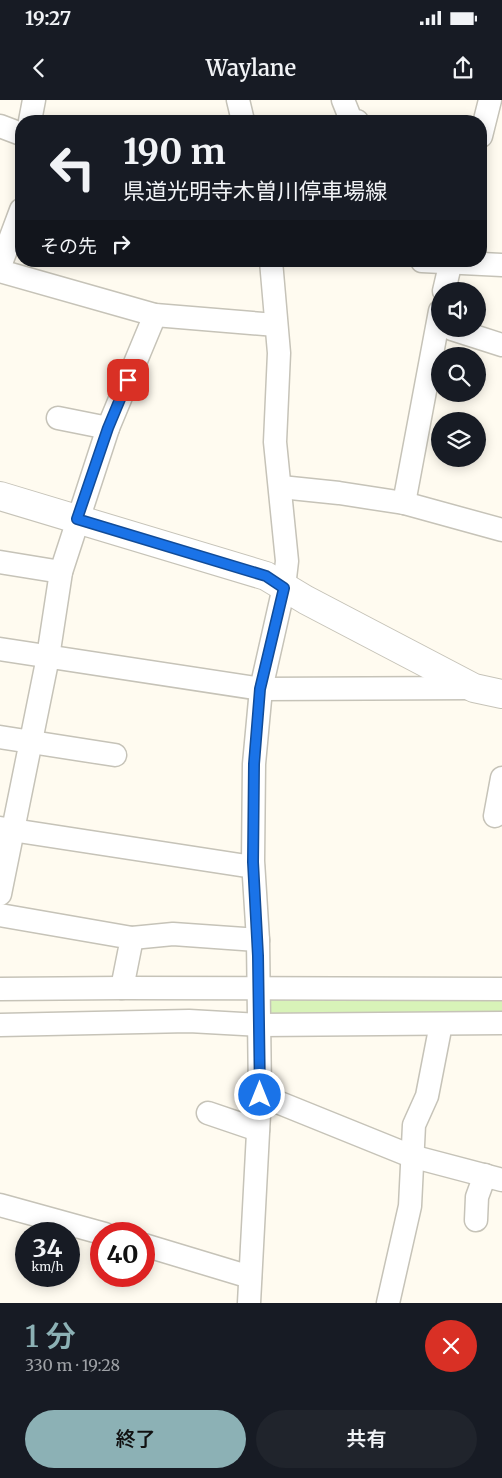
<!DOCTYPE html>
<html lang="ja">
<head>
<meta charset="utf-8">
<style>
  :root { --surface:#171b24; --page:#20242c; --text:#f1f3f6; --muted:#9ea1a6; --accent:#8cb1b5 }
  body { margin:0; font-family:Merriweather,"Noto Sans JP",serif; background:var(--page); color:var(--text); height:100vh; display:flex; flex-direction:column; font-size:19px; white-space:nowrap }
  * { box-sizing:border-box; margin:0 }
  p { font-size:16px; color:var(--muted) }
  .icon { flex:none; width:28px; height:28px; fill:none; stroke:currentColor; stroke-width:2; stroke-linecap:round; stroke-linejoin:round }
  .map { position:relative; height:1203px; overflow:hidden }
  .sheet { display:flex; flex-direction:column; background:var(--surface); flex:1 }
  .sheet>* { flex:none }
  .hud { position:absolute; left:15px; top:15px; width:472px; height:152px; border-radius:20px; box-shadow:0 2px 12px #0003; background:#171b24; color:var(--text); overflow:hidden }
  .controls { position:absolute; left:431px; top:182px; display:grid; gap:10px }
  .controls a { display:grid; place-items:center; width:55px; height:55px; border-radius:50%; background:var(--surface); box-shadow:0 2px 12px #0003; font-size:25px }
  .speed { position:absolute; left:15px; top:1122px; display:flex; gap:10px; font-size:25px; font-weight:700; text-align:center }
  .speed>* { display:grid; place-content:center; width:65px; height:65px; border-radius:50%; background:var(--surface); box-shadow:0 2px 12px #0003; line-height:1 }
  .speed small { font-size:12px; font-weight:400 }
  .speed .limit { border:8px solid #d22; background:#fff; color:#111 }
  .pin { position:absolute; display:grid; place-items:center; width:42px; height:42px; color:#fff; margin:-21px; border-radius:10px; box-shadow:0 2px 8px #0006 }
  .me { position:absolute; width:55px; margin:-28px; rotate:0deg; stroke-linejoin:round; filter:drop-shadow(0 0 4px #0008) }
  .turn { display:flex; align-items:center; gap:18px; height:105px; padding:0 25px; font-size:22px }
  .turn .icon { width:65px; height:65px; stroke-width:2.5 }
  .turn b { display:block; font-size:35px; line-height:42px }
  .then { display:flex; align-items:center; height:48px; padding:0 25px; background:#0003; gap:10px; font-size:19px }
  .round { display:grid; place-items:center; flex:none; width:52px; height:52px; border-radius:26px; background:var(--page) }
  .headline { display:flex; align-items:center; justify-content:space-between; height:85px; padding:0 25px }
  h1 { font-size:30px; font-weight:600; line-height:38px; color:var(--accent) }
  .button { display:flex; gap:10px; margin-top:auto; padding:10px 25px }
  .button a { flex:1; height:58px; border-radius:30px; background:var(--accent); color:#111; font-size:20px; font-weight:600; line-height:58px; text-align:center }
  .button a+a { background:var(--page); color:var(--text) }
  .status { display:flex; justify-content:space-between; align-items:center; height:35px; padding:0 25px; background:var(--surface); direction:ltr }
  .status svg { height:14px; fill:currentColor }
  header { display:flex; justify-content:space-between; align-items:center; height:65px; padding:0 25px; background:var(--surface); font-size:22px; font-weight:600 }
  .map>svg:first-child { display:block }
  .green { fill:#d8f3b8 }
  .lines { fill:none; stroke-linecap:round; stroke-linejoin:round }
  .minor-casing { stroke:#c6c3b8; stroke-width:25 }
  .major-casing { stroke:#c6c3b8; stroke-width:30 }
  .minor { stroke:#fff; stroke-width:22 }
  .major { stroke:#fff; stroke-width:28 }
  .route-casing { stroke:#114b97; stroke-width:12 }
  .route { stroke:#1a73e8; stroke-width:9 }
</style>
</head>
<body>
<div class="status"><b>19:27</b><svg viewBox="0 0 49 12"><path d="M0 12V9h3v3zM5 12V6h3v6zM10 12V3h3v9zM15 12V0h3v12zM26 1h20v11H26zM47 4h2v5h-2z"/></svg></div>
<header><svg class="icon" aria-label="back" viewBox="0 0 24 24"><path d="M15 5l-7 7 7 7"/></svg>Waylane<svg class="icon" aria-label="share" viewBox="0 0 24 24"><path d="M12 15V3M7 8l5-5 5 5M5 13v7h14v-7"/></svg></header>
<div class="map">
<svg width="502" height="1203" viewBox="0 0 502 1203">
  <rect width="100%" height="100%" fill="#fffbf0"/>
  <polygon class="green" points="259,888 502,889 502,925 260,925"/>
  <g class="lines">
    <defs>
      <g id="minor">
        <polyline points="238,0 243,21"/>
        <polyline points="343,0 351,20 357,21"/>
        <polyline points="30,21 34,0"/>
        <polyline points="0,26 21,34"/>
        <polyline points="481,36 490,0"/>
        <polyline points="422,161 502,165"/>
        <polyline points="0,166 21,110"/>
        <polyline points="0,171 155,215 276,225"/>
        <polyline points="444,191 451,161"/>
        <polyline points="452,229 502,245"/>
        <polyline points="58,318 108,328"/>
        <polyline points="281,387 339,393 404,403 502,430"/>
        <polyline points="404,403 440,211"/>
        <polyline points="0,462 61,472"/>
        <polyline points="0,549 261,589 474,588"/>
        <polyline points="0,637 115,655"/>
        <polyline points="495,716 502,678"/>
        <polyline points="0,728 253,767"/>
        <polyline points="0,794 48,557 61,472 108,328 155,215"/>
        <polyline points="0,815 132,838 122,888"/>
        <polyline points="132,838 173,834 258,840"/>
        <polyline points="0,889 122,888 502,889"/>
        <polyline points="0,925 189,921 260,925 502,923"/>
        <polyline points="260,995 411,1056 502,1080"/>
        <polyline points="208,1013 258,1030"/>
        <polyline points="0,1105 105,1134"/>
        <polyline points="476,1120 477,1097 485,1075"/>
        <polyline points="144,1145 250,1177"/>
        <polyline points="249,1203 260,995 258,840 253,761 254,664 261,589 284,487 287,461 275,342 279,253 271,161"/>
        <polyline points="388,1203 410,1106 414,1025 427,996 441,924"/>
      </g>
      <polyline id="major" points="0,396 266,476 306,500 474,588 502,594"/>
    </defs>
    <use href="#minor" class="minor-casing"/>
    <use href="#major" class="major-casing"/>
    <use href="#minor" class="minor"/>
    <use href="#major" class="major"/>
  </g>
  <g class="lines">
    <defs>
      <polyline id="route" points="128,280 108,328 77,419 266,476 284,488 260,589 254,664 253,762 258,856 260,995"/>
    </defs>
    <use href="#route" class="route-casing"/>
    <use href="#route" class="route"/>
  </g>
</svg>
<div class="controls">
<a><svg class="icon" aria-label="sound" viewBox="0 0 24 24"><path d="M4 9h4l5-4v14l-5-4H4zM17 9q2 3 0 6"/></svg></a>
<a><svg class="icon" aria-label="search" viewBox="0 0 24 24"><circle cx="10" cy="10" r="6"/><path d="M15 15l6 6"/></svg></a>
<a><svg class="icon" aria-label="layers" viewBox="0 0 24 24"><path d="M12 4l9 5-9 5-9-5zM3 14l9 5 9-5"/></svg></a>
</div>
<div class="speed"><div>34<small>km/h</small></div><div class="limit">40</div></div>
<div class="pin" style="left:128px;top:280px;background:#d93025"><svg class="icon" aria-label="arrive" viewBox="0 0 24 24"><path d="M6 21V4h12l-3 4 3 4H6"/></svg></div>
<svg class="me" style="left:260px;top:995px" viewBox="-20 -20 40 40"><circle r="17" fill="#1a73e8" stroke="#fff" stroke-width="3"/><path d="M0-11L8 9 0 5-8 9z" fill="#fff"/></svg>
<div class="hud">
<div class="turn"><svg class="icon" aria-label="left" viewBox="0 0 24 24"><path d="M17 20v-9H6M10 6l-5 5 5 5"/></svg><div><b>190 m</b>県道光明寺木曽川停車場線</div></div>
<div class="then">その先<svg class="icon" aria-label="right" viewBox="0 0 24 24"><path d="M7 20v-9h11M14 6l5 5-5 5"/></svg></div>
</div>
</div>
<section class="sheet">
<div class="headline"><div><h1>1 分</h1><p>330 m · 19:28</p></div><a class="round" style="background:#d93025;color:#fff"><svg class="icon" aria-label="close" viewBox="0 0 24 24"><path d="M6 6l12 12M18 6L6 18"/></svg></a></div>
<div class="button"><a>終了</a><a>共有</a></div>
</section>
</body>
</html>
